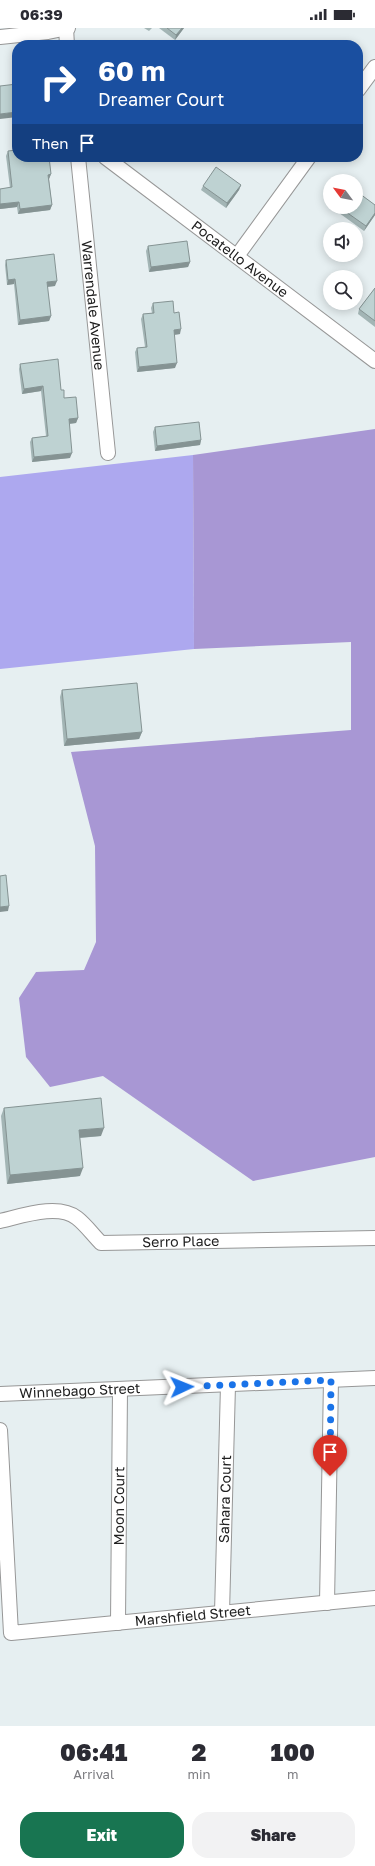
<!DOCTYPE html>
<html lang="en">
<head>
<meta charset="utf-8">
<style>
  :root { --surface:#fff; --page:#f2f2f3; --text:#2b2b33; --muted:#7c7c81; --accent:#187551 }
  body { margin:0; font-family:"Golos Text",sans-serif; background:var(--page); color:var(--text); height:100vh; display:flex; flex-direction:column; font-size:15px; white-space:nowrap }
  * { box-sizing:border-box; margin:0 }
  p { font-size:13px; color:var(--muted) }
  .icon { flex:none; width:22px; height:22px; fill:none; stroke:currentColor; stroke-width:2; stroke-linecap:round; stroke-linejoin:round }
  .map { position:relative; height:1698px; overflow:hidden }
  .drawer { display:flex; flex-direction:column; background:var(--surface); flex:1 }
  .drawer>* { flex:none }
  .banner { position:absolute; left:12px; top:12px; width:351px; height:122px; border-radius:16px; box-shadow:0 2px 10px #0003; background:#1a4fa0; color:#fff; overflow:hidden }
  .needle { width:26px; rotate:302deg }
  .tools { position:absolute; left:323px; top:146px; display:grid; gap:8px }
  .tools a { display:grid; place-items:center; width:40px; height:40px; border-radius:50%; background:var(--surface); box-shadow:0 2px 10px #0003; font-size:20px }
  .pin { position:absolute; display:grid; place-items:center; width:34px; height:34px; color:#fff; margin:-41px -17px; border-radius:50% 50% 50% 0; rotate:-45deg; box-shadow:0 0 4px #0007 }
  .pin .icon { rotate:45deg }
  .me { position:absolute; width:44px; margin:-22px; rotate:88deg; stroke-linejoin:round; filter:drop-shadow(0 0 3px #0008) }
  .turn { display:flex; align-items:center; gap:14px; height:84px; padding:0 20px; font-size:18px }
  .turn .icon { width:52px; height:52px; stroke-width:2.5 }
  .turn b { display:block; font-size:28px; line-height:34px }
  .then { display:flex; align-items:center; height:38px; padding:0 20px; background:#0003; gap:8px; font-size:15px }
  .eta { display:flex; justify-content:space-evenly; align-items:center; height:68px; text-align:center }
  .eta b { font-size:24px; font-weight:800; line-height:28px }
  .primary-button { display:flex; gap:8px; margin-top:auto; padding:8px 20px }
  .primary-button a { flex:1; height:46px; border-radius:16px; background:var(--accent); color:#fff; font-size:16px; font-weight:800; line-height:46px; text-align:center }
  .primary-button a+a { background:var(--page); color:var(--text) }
  .status { display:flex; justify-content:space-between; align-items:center; height:28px; padding:0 20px; background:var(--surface); direction:ltr }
  .status svg { height:11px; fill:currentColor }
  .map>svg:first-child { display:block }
  .grass { fill:#ada8ef }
  .forest { fill:#a897d4 }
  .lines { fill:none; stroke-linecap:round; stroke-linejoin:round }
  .street-casing { stroke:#979797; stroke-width:16 }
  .street { stroke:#fff; stroke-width:14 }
  .wall { fill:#a3b5b5 }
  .shaded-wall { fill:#859393 }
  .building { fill:#bed2d2; stroke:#859393 }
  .route { stroke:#1a73e8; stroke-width:7; stroke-dasharray:0 12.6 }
  .labels { text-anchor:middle; stroke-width:4; stroke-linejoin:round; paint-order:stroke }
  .street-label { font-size:14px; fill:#202020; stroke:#fff }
</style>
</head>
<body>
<div class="status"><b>06:39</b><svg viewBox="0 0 49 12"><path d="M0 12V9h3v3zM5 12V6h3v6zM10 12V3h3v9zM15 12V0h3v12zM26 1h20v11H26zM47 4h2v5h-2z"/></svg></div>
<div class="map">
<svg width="375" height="1698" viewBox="0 0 375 1698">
  <rect width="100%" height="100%" fill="#e6eff1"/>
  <polygon class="grass" points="193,427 194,621 0,641 0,449"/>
  <polygon class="forest" points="375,401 375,1129 253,1153 103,1048 50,1059 26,1029 19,970 36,944 84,942 96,914 95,818 71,724 351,702 351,614 194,621 193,427"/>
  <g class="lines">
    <defs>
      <g id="street">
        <polyline points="66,0 67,17"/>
        <polyline points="0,9 48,4 68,0"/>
        <polyline points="358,62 375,39"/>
        <path id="s1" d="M78,129L108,425"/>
        <path id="s2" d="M105,129L375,333"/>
        <polyline points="237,228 309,129"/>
        <path id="s3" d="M0,1193C22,1188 58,1175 77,1190C86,1197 93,1207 101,1215L375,1210"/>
        <path id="s4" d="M0,1366L375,1350"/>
        <path id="s5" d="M0,1402L11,1605L375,1570"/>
        <polyline points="327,1575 331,1352"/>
        <path id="s6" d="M222,1585L228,1357"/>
        <path id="s7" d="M118,1595L120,1361"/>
      </g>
    </defs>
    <use href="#street" class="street-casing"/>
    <use href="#street" class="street"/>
  </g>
  <g class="wall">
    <polygon points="144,0 152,0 149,3"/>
    <polygon points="159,0 184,0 175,12"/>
    <polygon points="8,123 51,146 49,151 52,177 50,182 18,186 17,179 0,181 0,161 10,160 6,128"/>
    <polygon points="241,157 239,162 226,180 201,162 203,158"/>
    <polygon points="375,177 375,187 364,203 335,182 336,179 356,179"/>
    <polygon points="148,218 190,234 188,239 149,244 146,223"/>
    <polygon points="6,232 55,258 47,259 51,288 49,293 18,297 14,256 7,257 5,237"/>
    <polygon points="375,260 375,299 358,286 359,281"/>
    <polygon points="153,275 174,285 180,306 174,307 175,340 137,344 135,324 137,320 145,319 141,291 143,286 152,285 151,280"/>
    <polygon points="20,336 61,362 64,370 78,390 76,395 69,396 70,430 32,434 30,414 32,410 46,408 41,363 22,366 19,341"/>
    <polygon points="155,399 201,412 200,417 155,423 153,404"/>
    <polygon points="62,662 142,704 139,711 64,718 60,669"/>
    <polygon points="4,1080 101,1108 80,1110 80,1148 7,1156 1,1088"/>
  </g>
  <g class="shaded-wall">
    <polygon points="182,0 184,0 175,12 176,7"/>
    <polygon points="17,84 17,89 0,91 0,86"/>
    <polygon points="51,146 49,151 47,151 48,147"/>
    <polygon points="241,157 239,162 226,180 227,175"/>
    <polygon points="19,174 17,179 0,181 0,176"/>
    <polygon points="52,177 50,182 18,186 20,181"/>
    <polygon points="375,185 375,187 364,203 366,198"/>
    <polygon points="190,234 188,239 149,244 151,239"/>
    <polygon points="15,251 14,256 7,257 8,252"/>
    <polygon points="57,253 55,258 45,259 47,254"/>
    <polygon points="51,288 49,293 18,297 20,292"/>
    <polygon points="181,301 180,306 172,307 174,302"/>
    <polygon points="177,335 175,340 137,344 139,339"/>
    <polygon points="43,358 41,363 22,366 24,361"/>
    <polygon points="78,390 76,395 67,396 69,391"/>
    <polygon points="201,412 200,417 155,423 157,418"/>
    <polygon points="72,425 70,430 32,434 34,429"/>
    <polygon points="142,704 139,711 64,718 67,711"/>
    <polygon points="9,878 8,883 0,884 0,879"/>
    <polygon points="104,1100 101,1108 76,1110 79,1102"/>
    <polygon points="83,1140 80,1148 7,1156 10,1147"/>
  </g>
  <g class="building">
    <polygon points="167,0 182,0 176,7"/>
    <polygon points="17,56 17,84 0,86 0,58"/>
    <polygon points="17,122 17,129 49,129 51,146 48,147 52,177 20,181 19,174 0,176 0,161 12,159 8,123"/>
    <polygon points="216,139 241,157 227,175 203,158"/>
    <polygon points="356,163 375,177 375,185 366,198 339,179 356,179"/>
    <polygon points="187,213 190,234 151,239 148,218"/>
    <polygon points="54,226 57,253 47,254 51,288 20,292 15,251 8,252 6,232"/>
    <polygon points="375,260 375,293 359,281"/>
    <polygon points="173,273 174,285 179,284 181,301 174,302 177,335 139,339 137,320 147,319 143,286 154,285 153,275"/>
    <polygon points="58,331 61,362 64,362 64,370 76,369 78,390 69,391 72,425 34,429 32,410 48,408 43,358 24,361 20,336"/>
    <polygon points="199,394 201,412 157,418 155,399"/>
    <polygon points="137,655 142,704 67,711 62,662"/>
    <polygon points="6,847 9,878 0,879 0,848"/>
    <polygon points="101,1070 104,1100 79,1102 83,1140 10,1147 4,1080"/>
  </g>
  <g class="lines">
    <polyline class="route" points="182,1359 331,1352 330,1448"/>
  </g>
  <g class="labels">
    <g class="street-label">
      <text dy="5" stroke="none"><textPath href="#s2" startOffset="169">Pocatello Avenue</textPath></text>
      <text dy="5" stroke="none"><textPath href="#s1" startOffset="149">Warrendale Avenue</textPath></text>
      <text dy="5" stroke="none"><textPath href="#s3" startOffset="194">Serro Place</textPath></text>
      <text dy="5" stroke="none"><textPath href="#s4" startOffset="80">Winnebago Street</textPath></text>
      <text dy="5" stroke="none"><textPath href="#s6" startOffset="114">Sahara Court</textPath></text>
      <text dy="5" stroke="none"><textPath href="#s7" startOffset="117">Moon Court</textPath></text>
      <text dy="5" stroke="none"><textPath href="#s5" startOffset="386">Marshfield Street</textPath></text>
    </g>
  </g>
</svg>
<div class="tools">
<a><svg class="needle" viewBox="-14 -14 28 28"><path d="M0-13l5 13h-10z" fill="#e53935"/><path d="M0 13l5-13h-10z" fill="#7c7c81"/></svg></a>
<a><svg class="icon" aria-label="sound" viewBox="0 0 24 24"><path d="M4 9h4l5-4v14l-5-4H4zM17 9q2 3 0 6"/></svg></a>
<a><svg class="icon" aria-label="search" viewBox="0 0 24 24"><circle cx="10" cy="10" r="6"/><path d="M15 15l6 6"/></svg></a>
</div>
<div class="pin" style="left:330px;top:1448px;background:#d93025"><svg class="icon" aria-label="arrive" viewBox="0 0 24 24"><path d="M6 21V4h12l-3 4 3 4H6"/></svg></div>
<svg class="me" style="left:182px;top:1359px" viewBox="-20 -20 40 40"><path d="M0-17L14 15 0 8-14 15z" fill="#1a73e8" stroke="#fff" stroke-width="4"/></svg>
<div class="banner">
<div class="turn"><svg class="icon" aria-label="right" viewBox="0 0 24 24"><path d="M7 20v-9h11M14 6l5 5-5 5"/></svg><div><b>60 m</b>Dreamer Court</div></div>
<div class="then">Then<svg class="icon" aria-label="arrive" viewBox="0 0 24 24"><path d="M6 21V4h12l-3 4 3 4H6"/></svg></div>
</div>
</div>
<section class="drawer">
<div class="eta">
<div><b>06:41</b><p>Arrival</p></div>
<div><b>2</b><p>min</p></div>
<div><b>100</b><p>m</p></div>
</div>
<div class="primary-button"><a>Exit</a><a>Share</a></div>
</section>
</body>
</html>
